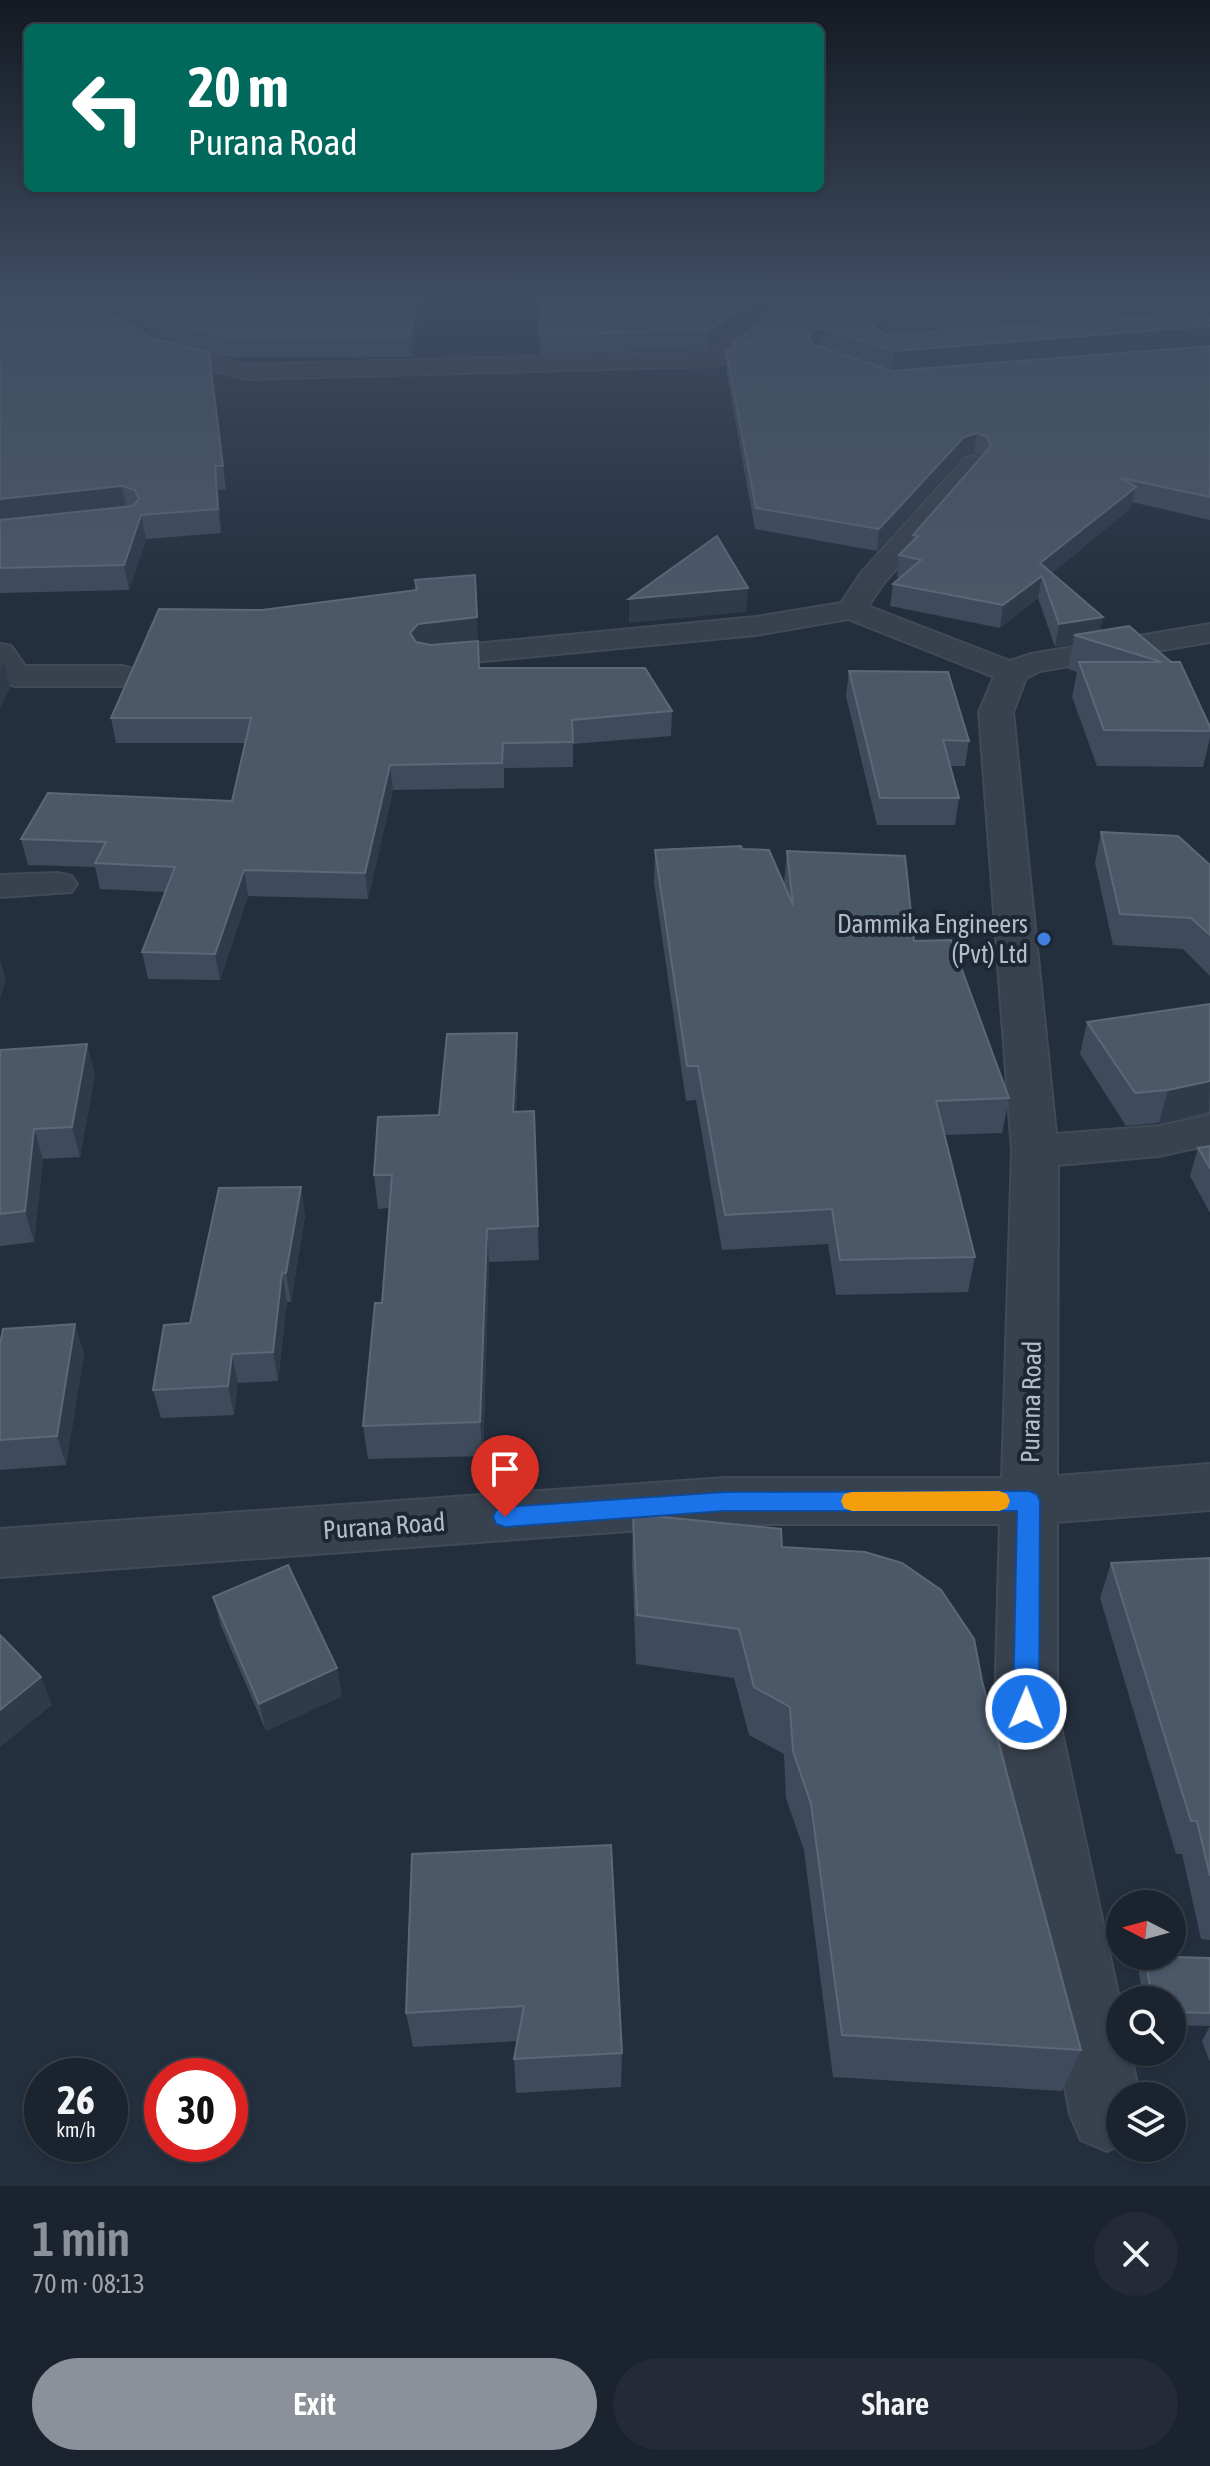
<!DOCTYPE html>
<html lang="en">
<head>
<meta charset="utf-8">
<style>
  :root { --surface:#1b232e; --page:#242b36; --text:#f1f3f6; --muted:#a0a4aa; --line:#39404a; --accent:#8c9099 }
  body { margin:0; font-family:"Asap Condensed",sans-serif; background:var(--page); color:var(--text); height:100vh; display:flex; flex-direction:column; font-size:30px; white-space:nowrap }
  * { box-sizing:border-box; margin:0 }
  p { font-size:26px; color:var(--muted) }
  .icon { flex:none; width:44px; height:44px; fill:none; stroke:currentColor; stroke-width:2; stroke-linecap:round; stroke-linejoin:round }
  .map { position:relative; height:2186px; overflow:hidden }
  .panel { display:flex; flex-direction:column; background:var(--surface); flex:1 }
  .panel>* { flex:none }
  .guide { position:absolute; left:24px; top:24px; width:800px; height:168px; border-radius:12px; box-shadow:0 2px 6px #0004,0 0 0 2px var(--line); background:#00695c; color:#fff; overflow:hidden }
  .needle { width:52px; rotate:276deg }
  .fabs { position:absolute; left:1106px; top:1890px; display:grid; gap:16px }
  .fabs a { display:grid; place-items:center; width:80px; height:80px; border-radius:50%; background:var(--surface); box-shadow:0 2px 6px #0004,0 0 0 2px var(--line); font-size:40px }
  .speed { position:absolute; left:24px; top:2058px; display:flex; gap:16px; font-size:40px; font-weight:700; text-align:center }
  .speed>* { display:grid; place-content:center; width:104px; height:104px; border-radius:50%; background:var(--surface); box-shadow:0 2px 6px #0004,0 0 0 2px var(--line); line-height:1 }
  .speed small { font-size:20px; font-weight:400 }
  .speed .limit { border:12px solid #d22; background:#fff; color:#111 }
  .pin { position:absolute; display:grid; place-items:center; width:68px; height:68px; color:#fff; margin:-82px -34px; border-radius:50% 50% 50% 0; rotate:-45deg; box-shadow:0 0 8px #0007 }
  .pin .icon { rotate:45deg }
  .me { position:absolute; width:88px; margin:-44px; rotate:1deg; stroke-linejoin:round; filter:drop-shadow(0 0 6px #0008) }
  .turn { display:flex; align-items:center; gap:28px; height:168px; padding:0 32px; font-size:36px }
  .turn .icon { width:104px; height:104px; stroke-width:2.5 }
  .turn b { display:block; font-size:56px; line-height:68px }
  .round { display:grid; place-items:center; flex:none; width:84px; height:84px; border-radius:42px; background:var(--page) }
  .head { display:flex; align-items:center; justify-content:space-between; height:136px; padding:0 32px }
  h1 { font-size:48px; font-weight:600; line-height:60px; color:var(--accent) }
  .action { display:flex; gap:16px; margin-top:auto; padding:16px 32px }
  .action a { flex:1; height:92px; border-radius:48px; background:var(--accent); color:#fff; font-size:32px; font-weight:600; line-height:92px; text-align:center }
  .action a+a { background:var(--page); color:var(--text) }
  .map>svg:first-child { display:block }
  .lines { fill:none; stroke-linecap:round; stroke-linejoin:round }
  .minor-casing { stroke:#414a57; stroke-width:4 }
  .tertiary-casing { stroke:#414a57; stroke-width:4 }
  .minor { fill:#38414e; fill-rule:evenodd }
  .tertiary { fill:#38414e; fill-rule:evenodd }
  .wall { fill:#3f4b5c }
  .shaded-wall { fill:#2f3b4b }
  .building { fill:#4b5868; stroke:#5c6777; stroke-width:2 }
  .route { fill:#1a73e8; stroke:#114b97; stroke-width:2 }
  .slow { fill:#f59e0b }
  .shop-dot { fill:#3f7fe0; stroke:#1d2633; stroke-width:3 }
  .labels { text-anchor:middle; stroke-width:8; stroke-linejoin:round; paint-order:stroke }
  .poi-label { font-size:26px; fill:#b4bcc9; stroke:#1d2633; text-anchor:end }
  .street-label { font-size:26px; fill:#b4bcc9; stroke:#1d2633 }
</style>
</head>
<body>
<div class="map">
<svg width="1210" height="2186" viewBox="0 0 1210 2186">
  <rect width="100%" height="100%" fill="#242f3e"/>
  <g class="lines">
    <defs>
      <g id="minor">
        <polygon points="62,297 87,297 171,347 247,365 709,352 752,323 763,297 784,297 769,332 722,364 714,366 247,379 155,357"/>
        <polygon points="973,456 982,459 986,464 883,584 868,606 1010,661 1031,654 1210,624 1210,642 1040,671 1026,678 1013,712 1056,1134 1159,1126 1210,1115 1210,1145 1159,1156 1058,1165 1057,1476 1210,1464 1210,1510 1057,1522 1057,1709 1120,2003 1120,2052 1130,2052 1140,2096 1120,2096 1120,2145 1107,2151 1081,2140 1070,2114 995,1709 1000,1524 725,1524 0,1577 0,1529 725,1478 1002,1478 1012,1151 979,712 994,677 848,619 756,635 431,666 420,664 415,657 420,650 431,648 756,617 841,603 861,573 964,459"/>
        <polygon points="0,644 11,646 25,666 122,666 133,669 138,676 133,683 122,686 15,686 4,683 0,677"/>
        <polygon points="58,873 71,876 77,884 71,892 0,897 0,875"/>
      </g>
      <polygon id="tertiary" points="1140,297 1166,297 1210,321 1210,337"/>
    </defs>
    <use href="#minor" class="minor-casing"/>
    <use href="#tertiary" class="tertiary-casing"/>
    <use href="#minor" class="minor"/>
    <use href="#tertiary" class="tertiary"/>
  </g>
  <g class="wall">
    <polygon points="0,297 171,343 93,297 427,297 411,357 225,357 209,353 226,489 218,490 221,533 146,539 129,590 0,593"/>
    <polygon points="1172,297 1210,297 1210,319"/>
    <polygon points="1171,298 1167,316 884,334 1210,319 1210,344 892,370 820,346 892,371 1210,346 1210,520 1132,502 1131,508 1052,573 1103,617 1100,630 1171,662 1210,727 1210,738 1203,767 1097,766 1072,697 1077,672 1068,669 1073,644 1055,647 1038,598 1000,628 890,606 893,584 900,578 897,577 899,555 912,543 913,535 982,456 974,453 962,457 877,551 755,529 726,370 726,351 732,349 733,342 773,315"/>
    <polygon points="750,321 708,349 540,354 539,335"/>
    <polygon points="415,580 479,668 672,711 671,736 573,744 573,767 504,768 504,788 393,790 368,899 248,896 220,980 148,979 142,952 165,892 100,889 95,867 28,865 21,839 232,801 245,743 116,743 111,718 262,610 415,590"/>
    <polygon points="849,671 969,741 965,766 950,766 959,798 955,825 877,825 846,696"/>
    <polygon points="1101,832 1210,865 1210,976 1183,949 1113,945 1095,863"/>
    <polygon points="742,849 784,884 787,851 914,941 1009,1098 1002,1133 944,1135 975,1257 968,1292 836,1295 828,1244 722,1250 696,1100 686,1101 654,882 655,850"/>
    <polygon points="1210,1004 1210,1113 1159,1123 1126,1126 1080,1054 1087,1022"/>
    <polygon points="517,1033 518,1066 516,1112 534,1111 539,1260 489,1262 483,1456 368,1459 363,1426 382,1303 389,1208 378,1209 374,1175 439,1115"/>
    <polygon points="0,1050 95,1074 80,1157 43,1159 34,1242 0,1246"/>
    <polygon points="1210,1146 1210,1213 1190,1176 1198,1148"/>
    <polygon points="301,1187 305,1216 291,1302 287,1302 278,1381 238,1383 234,1415 161,1418 153,1390"/>
    <polygon points="0,1344 84,1353 66,1465 0,1470"/>
    <polygon points="633,1514 782,1547 982,1681 1081,2050 1062,2091 833,2077 804,1850 786,1798 784,1754 749,1735 734,1678 636,1664 632,1563"/>
    <polygon points="1210,1558 1210,1940 1201,1939 1182,1854 1176,1854 1100,1598 1111,1563"/>
    <polygon points="213,1597 342,1696 266,1731 221,1626"/>
    <polygon points="611,1845 622,2053 621,2087 516,2093 514,2059 517,2041 413,2047 406,2013"/>
    <polygon points="1144,1956 1210,1958 1210,2062 1202,2041 1210,2026 1172,2025 1172,2000 1144,2000 1138,1968"/>
  </g>
  <g class="shaded-wall">
    <polygon points="420,297 427,297 411,357 409,336"/>
    <polygon points="753,297 760,297 750,321 708,349 709,330"/>
    <polygon points="887,316 885,334 873,325"/>
    <polygon points="1210,326 1210,344 892,370 894,351"/>
    <polygon points="822,328 820,346 812,348 809,336 814,330"/>
    <polygon points="977,433 974,453 962,457 877,551 879,529 964,437"/>
    <polygon points="215,466 218,490 221,533 218,509"/>
    <polygon points="122,486 127,510 0,523 0,499"/>
    <polygon points="1136,487 1131,508 1043,580 1042,576 1038,598 1000,628 1003,605 1040,563"/>
    <polygon points="141,515 146,539 129,590 124,565"/>
    <polygon points="475,575 478,640 419,647 410,633 418,624"/>
    <polygon points="748,588 746,612 629,623 629,599"/>
    <polygon points="1103,617 1098,640 1074,635 1073,644 1055,647 1059,624"/>
    <polygon points="4,662 10,688 0,708 0,669"/>
    <polygon points="390,765 393,790 368,899 365,873"/>
    <polygon points="244,870 248,896 220,980 215,954"/>
    <polygon points="0,960 6,980 0,999"/>
    <polygon points="517,1033 518,1066 514,1145 513,1112"/>
    <polygon points="87,1044 95,1074 80,1157 72,1127"/>
    <polygon points="1210,1081 1209,1112 1159,1123 1168,1090"/>
    <polygon points="34,1129 43,1159 34,1242 25,1211"/>
    <polygon points="301,1187 305,1216 291,1302 286,1273"/>
    <polygon points="487,1229 489,1262 483,1456 480,1422"/>
    <polygon points="282,1273 287,1302 278,1381 273,1352"/>
    <polygon points="75,1324 84,1353 66,1465 57,1436"/>
    <polygon points="232,1354 238,1383 234,1415 228,1386"/>
    <polygon points="337,1668 342,1696 266,1731 259,1704"/>
    <polygon points="41,1677 52,1705 0,1747 0,1710"/>
  </g>
  <g class="building">
    <polygon points="0,297 85,297 150,338 209,352 223,466 215,466 218,509 141,515 124,565 0,568 0,520 133,506 139,499 135,490 122,486 0,499"/>
    <polygon points="124,297 420,297 409,336 222,336 169,323"/>
    <polygon points="542,297 753,297 751,303 709,330 539,335"/>
    <polygon points="779,297 1169,297 1171,298 887,316 873,325 885,335 1200,314 1210,319 1210,326 894,351 822,328 814,330 809,336 812,344 892,371 1210,346 1210,497 1121,478 1136,487 1040,563 1103,617 1059,624 1042,576 1003,605 893,584 921,560 899,555 918,536 913,535 991,446 987,437 977,433 964,437 879,529 756,508 726,351 751,342 733,342 773,315"/>
    <polygon points="717,536 748,588 629,599"/>
    <polygon points="475,575 477,617 418,624 410,633 416,642 430,645 478,641 479,668 645,668 672,711 572,720 573,742 503,743 502,763 390,765 365,873 244,870 215,954 142,952 175,867 95,863 106,842 21,839 48,793 232,801 251,718 111,718 159,609 262,610 417,590 415,580"/>
    <polygon points="1129,626 1171,662 1180,662 1210,727 1210,731 1104,730 1079,662 1162,662 1074,635"/>
    <polygon points="849,671 948,672 969,741 943,740 959,798 880,798"/>
    <polygon points="1101,832 1178,836 1210,865 1210,935 1191,918 1120,914"/>
    <polygon points="741,846 742,849 769,850 793,905 787,851 905,856 914,941 951,940 1009,1098 936,1101 975,1257 840,1260 832,1209 725,1215 698,1066 687,1066 655,850"/>
    <polygon points="1210,1004 1210,1081 1168,1090 1135,1093 1087,1022"/>
    <polygon points="517,1033 513,1112 534,1111 538,1226 487,1229 480,1422 363,1426 375,1303 382,1303 392,1175 374,1175 378,1117 439,1115 447,1034"/>
    <polygon points="87,1044 72,1127 34,1129 25,1211 0,1214 0,1050"/>
    <polygon points="1210,1146 1210,1168 1198,1148"/>
    <polygon points="301,1187 286,1273 282,1273 273,1352 232,1354 228,1386 153,1390 164,1325 190,1323 219,1188"/>
    <polygon points="75,1324 57,1436 0,1440 0,1344 3,1329"/>
    <polygon points="633,1514 781,1529 782,1547 865,1552 902,1563 941,1590 974,1639 982,1681 1081,2050 842,2035 811,1804 793,1751 790,1707 754,1687 739,1629 637,1615"/>
    <polygon points="1210,1558 1210,1876 1197,1821 1191,1821 1111,1563"/>
    <polygon points="288,1565 337,1668 259,1704 213,1597"/>
    <polygon points="0,1635 41,1677 0,1710"/>
    <polygon points="611,1845 622,2053 514,2059 524,2006 406,2013 412,1854"/>
    <polygon points="1144,1956 1210,1958 1210,2013 1172,2012 1172,2000 1153,2000"/>
  </g>
  <linearGradient id="sky" x2="0" y2="1"><stop stop-color="#141a22"/><stop offset="0.49" stop-color="#3f4d63"/><stop offset="1" stop-color="#3f4d63" stop-opacity="0"/></linearGradient>
  <rect width="1210" height="603" fill="url(#sky)"/>
  <polygon class="route" points="1029,1491 1037,1494 1040,1501 1039,1709 1035,1717 1026,1720 1017,1717 1013,1709 1017,1511 725,1511 505,1527 496,1524 493,1517 496,1510 505,1507 725,1492"/>
  <polygon class="slow" points="999,1491 1007,1494 1010,1501 1007,1508 999,1511 852,1511 844,1508 841,1501 844,1494 852,1492"/>
  <circle class="shop-dot" cx="1044" cy="939" r="8"/>
  <g class="labels">
    <g class="poi-label">
      <text x="1028" y="933">Dammika Engineers<tspan x="1028" dy="30">(Pvt) Ltd</tspan></text>
    </g>
    <g class="street-label">
      <text transform="translate(1031 1402) rotate(-89)" y="9">Purana Road</text>
      <text transform="translate(384 1526) rotate(-4)" y="9">Purana Road</text>
    </g>
  </g>
</svg>
<div class="fabs">
<a><svg class="needle" viewBox="-14 -14 28 28"><path d="M0-13l5 13h-10z" fill="#e53935"/><path d="M0 13l5-13h-10z" fill="#a0a4aa"/></svg></a>
<a><svg class="icon" aria-label="search" viewBox="0 0 24 24"><circle cx="10" cy="10" r="6"/><path d="M15 15l6 6"/></svg></a>
<a><svg class="icon" aria-label="layers" viewBox="0 0 24 24"><path d="M12 4l9 5-9 5-9-5zM3 14l9 5 9-5"/></svg></a>
</div>
<div class="speed"><div>26<small>km/h</small></div><div class="limit">30</div></div>
<div class="pin" style="left:505px;top:1517px;background:#d93025"><svg class="icon" aria-label="arrive" viewBox="0 0 24 24"><path d="M6 21V4h12l-3 4 3 4H6"/></svg></div>
<svg class="me" style="left:1026px;top:1709px" viewBox="-20 -20 40 40"><circle r="17" fill="#1a73e8" stroke="#fff" stroke-width="3"/><path d="M0-11L8 9 0 5-8 9z" fill="#fff"/></svg>
<div class="guide">
<div class="turn"><svg class="icon" aria-label="left" viewBox="0 0 24 24"><path d="M17 20v-9H6M10 6l-5 5 5 5"/></svg><div><b>20 m</b>Purana Road</div></div>
</div>
</div>
<section class="panel">
<div class="head"><div><h1>1 min</h1><p>70 m · 08:13</p></div><a class="round"><svg class="icon" aria-label="close" viewBox="0 0 24 24"><path d="M6 6l12 12M18 6L6 18"/></svg></a></div>
<div class="action"><a>Exit</a><a>Share</a></div>
</section>
</body>
</html>
